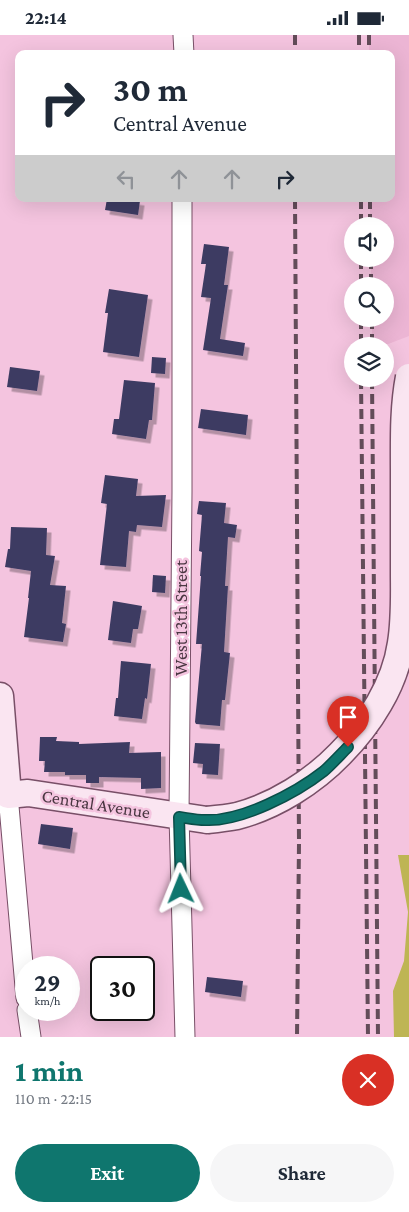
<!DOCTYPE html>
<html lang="en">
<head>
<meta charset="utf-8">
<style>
  :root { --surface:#fff; --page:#f6f6f7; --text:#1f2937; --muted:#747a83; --accent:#0f766e }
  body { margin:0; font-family:"Crimson Pro",serif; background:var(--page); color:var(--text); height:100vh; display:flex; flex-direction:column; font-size:19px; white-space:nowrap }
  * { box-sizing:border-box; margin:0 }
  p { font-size:16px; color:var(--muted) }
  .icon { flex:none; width:28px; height:28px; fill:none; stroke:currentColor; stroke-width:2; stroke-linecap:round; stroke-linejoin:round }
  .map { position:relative; height:1002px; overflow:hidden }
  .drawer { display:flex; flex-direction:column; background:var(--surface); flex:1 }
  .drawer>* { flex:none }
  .guide { position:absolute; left:15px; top:15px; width:380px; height:152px; border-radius:10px; box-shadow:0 5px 20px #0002; background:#fff; color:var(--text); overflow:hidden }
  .fabs { position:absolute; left:344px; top:182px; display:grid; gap:10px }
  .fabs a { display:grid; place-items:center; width:50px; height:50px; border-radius:50%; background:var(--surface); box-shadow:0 5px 20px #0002; font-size:25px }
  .speed { position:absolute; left:15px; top:921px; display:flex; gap:10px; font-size:25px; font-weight:700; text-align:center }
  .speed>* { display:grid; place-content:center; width:65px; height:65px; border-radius:50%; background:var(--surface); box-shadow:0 5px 20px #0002; line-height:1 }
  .speed small { font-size:12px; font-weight:400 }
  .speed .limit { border:2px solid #111; border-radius:8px; background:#fff; color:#111 }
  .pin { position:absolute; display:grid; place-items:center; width:42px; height:42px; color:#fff; margin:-51px -21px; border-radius:50% 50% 50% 0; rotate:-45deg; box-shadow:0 0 5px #0007 }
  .pin .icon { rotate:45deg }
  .me { position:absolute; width:55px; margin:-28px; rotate:358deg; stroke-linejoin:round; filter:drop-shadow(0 0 4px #0008) }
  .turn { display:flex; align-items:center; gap:18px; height:105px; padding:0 15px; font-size:22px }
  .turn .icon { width:65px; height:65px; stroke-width:2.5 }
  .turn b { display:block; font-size:35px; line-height:42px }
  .lanes { display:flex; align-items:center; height:48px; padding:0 15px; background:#0003; justify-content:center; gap:25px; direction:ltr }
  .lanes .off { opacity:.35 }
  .round { display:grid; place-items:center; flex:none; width:52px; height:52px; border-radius:26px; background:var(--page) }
  .summary { display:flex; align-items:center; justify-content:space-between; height:85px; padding:0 15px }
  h1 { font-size:30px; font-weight:700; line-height:38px; color:var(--accent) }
  .cta { display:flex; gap:10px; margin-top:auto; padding:10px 15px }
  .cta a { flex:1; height:58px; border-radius:30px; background:var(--accent); color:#fff; font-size:20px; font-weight:700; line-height:58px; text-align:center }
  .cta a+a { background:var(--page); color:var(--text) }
  .status { display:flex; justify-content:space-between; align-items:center; height:35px; padding:0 25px; background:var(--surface); direction:ltr }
  .status svg { height:14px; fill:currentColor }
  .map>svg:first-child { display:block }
  .built { fill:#ecb5d4 }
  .green { fill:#beb554 }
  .building { fill:#3d3b62; filter:url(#shadow) }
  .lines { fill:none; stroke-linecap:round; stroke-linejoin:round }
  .street-casing { stroke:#784f67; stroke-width:21 }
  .secondary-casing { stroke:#784f67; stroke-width:29 }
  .street { stroke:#fff; stroke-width:19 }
  .secondary { stroke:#fae5f1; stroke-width:26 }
  .rail { stroke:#634c59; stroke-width:4; stroke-dasharray:10 5; stroke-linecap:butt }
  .secondary-bridge-casing { stroke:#784f67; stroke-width:29; stroke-linecap:butt }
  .secondary-bridge { stroke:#fae5f1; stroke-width:26 }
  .route-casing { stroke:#0a4d48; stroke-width:12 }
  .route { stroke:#0f766e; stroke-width:9 }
  .labels { text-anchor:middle; stroke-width:5; stroke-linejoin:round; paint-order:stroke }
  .street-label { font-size:18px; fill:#493641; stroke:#f4c4df }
</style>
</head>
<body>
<div class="status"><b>22:14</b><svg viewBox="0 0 49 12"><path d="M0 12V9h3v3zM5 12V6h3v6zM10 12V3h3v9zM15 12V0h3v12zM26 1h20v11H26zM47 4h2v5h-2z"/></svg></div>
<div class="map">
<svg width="409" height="1002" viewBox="0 0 409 1002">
  <defs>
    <filter id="shadow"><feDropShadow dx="4.5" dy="4.5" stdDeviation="0" flood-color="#0004"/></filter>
  </defs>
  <rect width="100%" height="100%" fill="#f4c4df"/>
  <polygon class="built" points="369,0 409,0 409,301 383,311 372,311 372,284 385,284 385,251 371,251 371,224 385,224 385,191 370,191 370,164 391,164 391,19 369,19"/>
  <polygon class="green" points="398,820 409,820 409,1002 394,1002 393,956 404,926 408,877"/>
  <g class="building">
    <polygon points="107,164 124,164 140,166 138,180 105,175"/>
    <polygon points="204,209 229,212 224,250 228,250 220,304 245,308 243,321 203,315 211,263 201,262 206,229 201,229"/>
    <polygon points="109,254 148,260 139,322 103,317 108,278 105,278"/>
    <polygon points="152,322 166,323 165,339 151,338"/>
    <polygon points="10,332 40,336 37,356 7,352"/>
    <polygon points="124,345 155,348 152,385 149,385 146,404 112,399 114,384 119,384"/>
    <polygon points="201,374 248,380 246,400 198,393"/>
    <polygon points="105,440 138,444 136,461 166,460 162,492 137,490 136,497 129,496 126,532 100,530 107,469 101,468"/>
    <polygon points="199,466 226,468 224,488 237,490 235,503 228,502 225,551 228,551 224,617 230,618 225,665 222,665 220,691 196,689 195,687 202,609 196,609 201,541 200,541 202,517 199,516 202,480 197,479"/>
    <polygon points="11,492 47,493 46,520 55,521 50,550 66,551 62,588 66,589 63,607 24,602 29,563 28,563 31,536 5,532 8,514 10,514"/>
    <polygon points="153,540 166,541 165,558 152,557"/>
    <polygon points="113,566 142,571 138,594 133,594 131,608 108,605"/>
    <polygon points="121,626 151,629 147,664 145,663 142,684 114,681 116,663 118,663"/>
    <polygon points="40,702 57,702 56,706 79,707 79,709 130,707 129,718 161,717 161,753 141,754 141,743 99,742 99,748 86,748 86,740 65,740 65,737 44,737 45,726 39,726"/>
    <polygon points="195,708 220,709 218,740 202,739 203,729 193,728"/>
    <polygon points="41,789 73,793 70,814 38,809"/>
    <polygon points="207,942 243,946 241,962 205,957"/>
  </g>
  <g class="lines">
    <defs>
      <g id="street">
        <polyline points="183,0 184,19"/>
        <polyline points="182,164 182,457 179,781 185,1002"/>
        <polyline points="8,760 26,963"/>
        <polyline points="27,975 31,1002"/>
      </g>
      <polyline id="secondary" points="0,661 8,760 28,758 207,785"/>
    </defs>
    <use href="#street" class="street-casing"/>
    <use href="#secondary" class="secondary-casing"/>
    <use href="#street" class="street"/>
    <use href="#secondary" class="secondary"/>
    <g class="rail">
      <polyline points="295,0 295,19"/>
      <polyline points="359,0 359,19"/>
      <polyline points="369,0 369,19"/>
      <polyline points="295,164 299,808 297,1002"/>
      <polyline points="361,164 361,191"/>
      <polyline points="370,164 370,191"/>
      <polyline points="361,224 361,251"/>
      <polyline points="371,224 371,251"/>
      <polyline points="361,284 361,311"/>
      <polyline points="372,284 372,311"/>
      <polyline points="361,344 368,1002"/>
      <polyline points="372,344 378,1002"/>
    </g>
    <defs>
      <path id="secondary-bridge" d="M207,785C217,784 227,783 237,781C275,771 313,747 340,719C369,690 395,650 401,608C405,584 404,560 404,536C404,503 404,470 404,437C404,405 403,374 409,342"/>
    </defs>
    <use href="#secondary-bridge" class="secondary-bridge-casing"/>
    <use href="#secondary-bridge" class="secondary-bridge"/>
  </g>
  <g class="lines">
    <defs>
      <path id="route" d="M181,854L179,782C187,783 196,785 205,785C241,787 296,758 324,736C332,729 340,720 348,712"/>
    </defs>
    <use href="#route" class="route-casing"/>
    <use href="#route" class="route"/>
  </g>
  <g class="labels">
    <g class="street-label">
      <text transform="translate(181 583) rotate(-90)" y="6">West 13th Street</text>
      <text transform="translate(96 769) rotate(9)" y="6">Central Avenue</text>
    </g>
  </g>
</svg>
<div class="fabs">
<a><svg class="icon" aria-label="sound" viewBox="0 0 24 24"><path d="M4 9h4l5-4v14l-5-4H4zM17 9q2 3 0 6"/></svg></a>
<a><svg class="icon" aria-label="search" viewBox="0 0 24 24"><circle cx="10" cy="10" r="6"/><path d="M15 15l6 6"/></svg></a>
<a><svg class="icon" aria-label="layers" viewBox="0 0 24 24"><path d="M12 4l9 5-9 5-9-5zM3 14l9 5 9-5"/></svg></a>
</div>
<div class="speed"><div>29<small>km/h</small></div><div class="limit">30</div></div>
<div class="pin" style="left:348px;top:712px;background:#d93025"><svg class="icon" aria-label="arrive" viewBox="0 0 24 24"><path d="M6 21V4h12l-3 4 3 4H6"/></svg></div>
<svg class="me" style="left:181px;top:854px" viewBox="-20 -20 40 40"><path d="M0-17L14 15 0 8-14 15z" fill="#0f766e" stroke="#fff" stroke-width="4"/></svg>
<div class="guide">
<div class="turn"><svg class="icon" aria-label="right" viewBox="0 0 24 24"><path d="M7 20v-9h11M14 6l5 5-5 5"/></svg><div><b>30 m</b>Central Avenue</div></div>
<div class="lanes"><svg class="icon off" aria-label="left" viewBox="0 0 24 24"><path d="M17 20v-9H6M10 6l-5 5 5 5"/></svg><svg class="icon off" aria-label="ahead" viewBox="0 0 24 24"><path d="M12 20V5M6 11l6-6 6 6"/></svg><svg class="icon off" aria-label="ahead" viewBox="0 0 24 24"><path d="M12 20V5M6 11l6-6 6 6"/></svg><svg class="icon" aria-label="right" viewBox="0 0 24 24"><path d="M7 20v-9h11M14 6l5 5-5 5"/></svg></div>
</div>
</div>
<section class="drawer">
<div class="summary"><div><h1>1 min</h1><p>110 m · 22:15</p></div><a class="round" style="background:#d93025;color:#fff"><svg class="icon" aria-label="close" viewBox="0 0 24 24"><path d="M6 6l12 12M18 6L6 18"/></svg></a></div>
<div class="cta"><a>Exit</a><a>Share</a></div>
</section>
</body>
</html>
